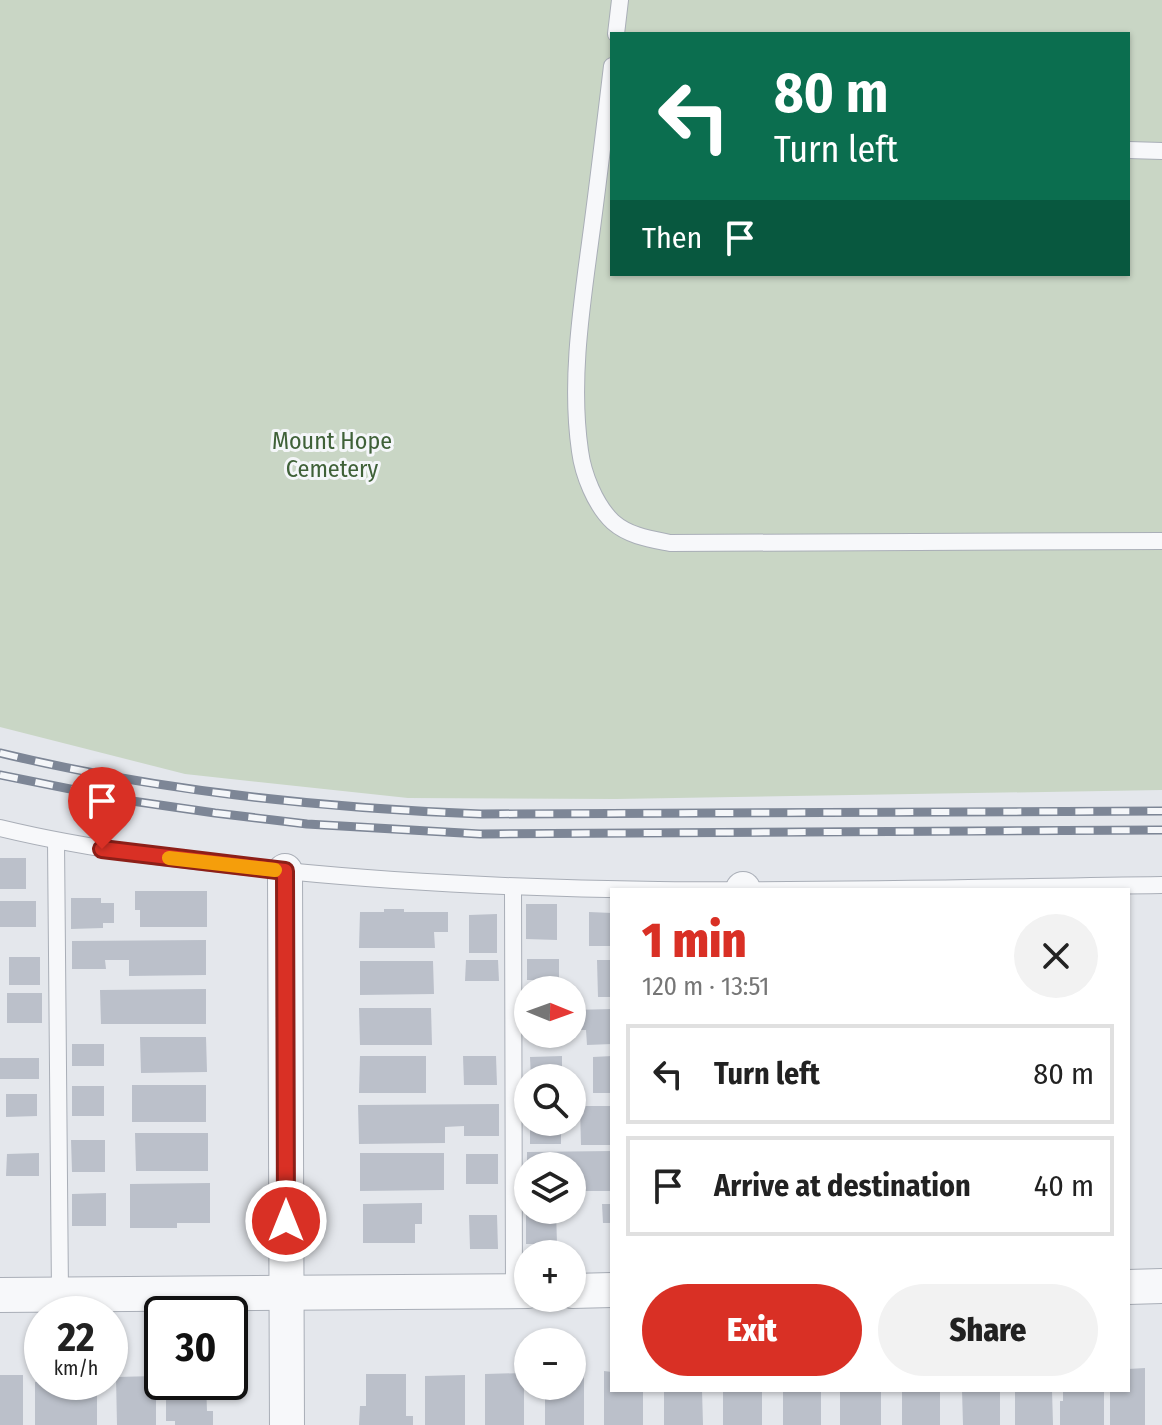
<!DOCTYPE html>
<html lang="en">
<head>
<meta charset="utf-8">
<style>
  :root { --surface:#fff; --page:#f2f2f2; --text:#222; --muted:#767676; --line:#e0e0e0; --accent:#d93025 }
  body { margin:0; font-family:"Fira Sans Condensed",sans-serif; background:var(--page); color:var(--text); height:100vh; display:flex; flex-direction:column; font-size:30px; white-space:nowrap }
  * { box-sizing:border-box; margin:0 }
  p { font-size:26px; color:var(--muted) }
  .icon { flex:none; width:44px; height:44px; fill:none; stroke:currentColor; stroke-width:2; stroke-linecap:round; stroke-linejoin:round }
  .map { position:relative; flex:1; overflow:hidden }
  .panel { position:absolute; left:610px; top:888px; width:520px; height:504px; display:flex; flex-direction:column; background:var(--surface); border-radius:0px; box-shadow:0 2px 6px #0004 }
  .panel>* { flex:none }
  .banner { position:absolute; left:610px; top:32px; width:520px; height:244px; border-radius:0px; box-shadow:0 2px 6px #0004; background:#0b6e4f; color:#fff; overflow:hidden }
  .needle { width:52px; rotate:91deg }
  .fabs { position:absolute; left:514px; top:976px; display:grid; gap:16px }
  .fabs a { display:grid; place-items:center; width:72px; height:72px; border-radius:50%; background:var(--surface); box-shadow:0 2px 6px #0004; font-size:40px }
  .speed { position:absolute; left:24px; top:1296px; display:flex; gap:16px; font-size:40px; font-weight:700; text-align:center }
  .speed>* { display:grid; place-content:center; width:104px; height:104px; border-radius:50%; background:var(--surface); box-shadow:0 2px 6px #0004; line-height:1 }
  .speed small { font-size:20px; font-weight:400 }
  .speed .limit { border:4px solid #111; border-radius:12px; background:#fff; color:#111 }
  .pin { position:absolute; display:grid; place-items:center; width:68px; height:68px; color:#fff; margin:-82px -34px; border-radius:50% 50% 50% 0; rotate:-45deg; box-shadow:0 0 8px #0007 }
  .pin .icon { rotate:45deg }
  .me { position:absolute; width:88px; margin:-44px; rotate:0deg; stroke-linejoin:round; filter:drop-shadow(0 0 6px #0008) }
  .turn { display:flex; align-items:center; gap:28px; height:168px; padding:0 32px; font-size:36px }
  .turn .icon { width:104px; height:104px; stroke-width:2.5 }
  .turn b { display:block; font-size:56px; line-height:68px }
  .then { display:flex; align-items:center; height:76px; padding:0 32px; background:#0003; gap:16px; font-size:30px }
  .round { display:grid; place-items:center; flex:none; width:84px; height:84px; border-radius:42px; background:var(--page) }
  .headline { display:flex; align-items:center; justify-content:space-between; height:136px; padding:0 32px }
  h1 { font-size:48px; font-weight:800; line-height:60px; color:var(--accent) }
  .button { display:flex; gap:16px; margin-top:auto; padding:16px 32px }
  .button a { flex:1; height:92px; border-radius:48px; background:var(--accent); color:#fff; font-size:32px; font-weight:800; line-height:92px; text-align:center }
  .button a+a { background:var(--page); color:var(--text) }
  ul { padding:0; list-style:none }
  li { display:flex; align-items:center; gap:24px; height:100px; margin:0 16px 12px; padding:0 16px; border:4px solid var(--line); border-radius:0px }
  li div { flex:1 }
  li b { display:block; font-size:30px }
  li em { font-style:normal }
  .map>svg:first-child { display:block }
  .green { fill:#c9d6c5; fill-rule:evenodd }
  .building { fill:#bbc0ca }
  .lines { fill:none; stroke-linecap:round; stroke-linejoin:round }
  .service-casing { stroke:#a9aeb7; stroke-width:18 }
  .minor-casing { stroke:#a9aeb7; stroke-width:36 }
  .service { stroke:#f7f8fa; stroke-width:16 }
  .minor { stroke:#f7f8fa; stroke-width:34 }
  .rail-casing { stroke:#7d8696; stroke-width:9 }
  .rail { stroke:#f4f6f9; stroke-width:6; stroke-dasharray:18; stroke-linecap:butt }
  .route-casing { stroke:#8d1f18; stroke-width:20 }
  .route { stroke:#d93025; stroke-width:14 }
  .slow { stroke:#f59e0b; stroke-width:14 }
  .labels { text-anchor:middle; stroke-width:6; stroke-linejoin:round; paint-order:stroke }
  .park-label { font-size:24px; fill:#3f6138; stroke:#f4f6f9 }
</style>
</head>
<body>
<div class="map">
<svg width="1162" height="1425" viewBox="0 0 1162 1425">
  <rect width="100%" height="100%" fill="#e4e7ec"/>
  <path class="green" d="M0,0H1162V790L616,799L408,798L185,774L0,727ZM612,34H1128V274H612Z"/>
  <g class="building">
    <rect x="0" y="858" width="26" height="31"/>
    <polygon points="135,891 207,891 207,927 140,927 140,910 135,910"/>
    <polygon points="71,898 101,898 101,903 114,903 114,923 103,923 103,928 71,929"/>
    <rect x="0" y="901" width="36" height="26"/>
    <polygon points="526,904 557,904 557,940 526,939"/>
    <polygon points="384,909 404,909 404,912 448,912 448,932 434,932 435,948 359,948 360,912 384,912"/>
    <polygon points="589,912 612,913 612,946 589,946"/>
    <polygon points="497,914 497,953 469,953 469,915"/>
    <polygon points="206,940 206,975 129,976 129,960 105,960 106,969 72,969 72,941"/>
    <rect x="9" y="957" width="31" height="28"/>
    <rect x="527" y="959" width="32" height="21"/>
    <polygon points="466,960 498,960 499,981 465,981"/>
    <polygon points="597,960 612,960 612,997 598,997"/>
    <polygon points="360,961 433,961 434,994 360,995"/>
    <polygon points="206,989 206,1024 101,1024 100,990"/>
    <rect x="7" y="993" width="35" height="30"/>
    <polygon points="359,1008 431,1008 432,1045 360,1045"/>
    <polygon points="612,1009 612,1044 587,1045 586,1030 572,1030 572,1010"/>
    <polygon points="140,1037 206,1037 207,1072 141,1073"/>
    <rect x="72" y="1044" width="32" height="22"/>
    <polygon points="360,1056 426,1056 426,1093 359,1093"/>
    <polygon points="463,1056 496,1056 497,1085 464,1085"/>
    <polygon points="562,1056 562,1077 531,1078 530,1057"/>
    <polygon points="612,1056 612,1093 593,1093 593,1057"/>
    <rect x="0" y="1058" width="39" height="21"/>
    <rect x="132" y="1085" width="74" height="37"/>
    <rect x="72" y="1086" width="32" height="30"/>
    <polygon points="6,1094 37,1094 37,1116 6,1117"/>
    <polygon points="499,1104 499,1136 464,1136 464,1126 445,1127 445,1143 359,1144 358,1105"/>
    <polygon points="580,1106 612,1106 612,1145 581,1145"/>
    <rect x="530" y="1123" width="31" height="21"/>
    <polygon points="135,1133 208,1133 208,1171 136,1171"/>
    <polygon points="71,1140 105,1140 105,1172 72,1172"/>
    <polygon points="612,1151 612,1191 580,1191 580,1171 572,1171 572,1166 527,1166 527,1152"/>
    <polygon points="39,1153 39,1176 6,1176 7,1154"/>
    <polygon points="360,1153 444,1153 444,1190 360,1191"/>
    <rect x="466" y="1154" width="32" height="30"/>
    <polygon points="210,1183 210,1223 177,1223 177,1228 130,1228 130,1184"/>
    <polygon points="106,1193 106,1226 72,1226 72,1194"/>
    <polygon points="422,1203 422,1224 415,1224 415,1243 363,1243 363,1204"/>
    <polygon points="602,1204 612,1204 612,1223 603,1223"/>
    <polygon points="556,1210 557,1244 526,1244 526,1211"/>
    <polygon points="469,1215 497,1215 498,1249 470,1249"/>
    <polygon points="1145,1368 1145,1425 1110,1425 1110,1390 1128,1390 1128,1369"/>
    <polygon points="604,1371 612,1372 612,1390 643,1390 643,1425 604,1425"/>
    <polygon points="524,1373 524,1425 485,1425 485,1374"/>
    <polygon points="366,1374 406,1374 406,1416 413,1416 413,1425 359,1425 360,1406 366,1406"/>
    <polygon points="572,1374 584,1374 584,1425 545,1425 545,1386 572,1386"/>
    <rect x="0" y="1375" width="23" height="50"/>
    <polygon points="465,1375 465,1425 425,1425 425,1376"/>
    <polygon points="156,1376 156,1425 117,1425 116,1377"/>
    <polygon points="35,1382 97,1383 97,1425 35,1425"/>
    <polygon points="166,1382 206,1382 207,1411 213,1411 213,1425 175,1425 175,1421 166,1421"/>
    <polygon points="664,1390 702,1390 703,1425 664,1425"/>
    <rect x="723" y="1390" width="39" height="35"/>
    <rect x="783" y="1390" width="38" height="35"/>
    <rect x="840" y="1390" width="41" height="35"/>
    <rect x="902" y="1390" width="38" height="35"/>
    <polygon points="962,1390 1000,1390 1000,1425 963,1425"/>
    <polygon points="1015,1390 1052,1390 1053,1425 1015,1425"/>
    <polygon points="1063,1390 1104,1390 1104,1425 1060,1425 1060,1401 1063,1401"/>
  </g>
  <g class="lines">
    <defs>
      <g id="service">
        <polyline points="616,34 620,0"/>
        <path d="M612,66C605,125 598,184 590,243C581,310 570,383 580,451C583,474 595,505 613,522C629,536 650,539 670,543L1162,541"/>
        <polyline points="1128,150 1162,151"/>
        <path d="M0,828C95,851 190,861 286,871C577,900 870,889 1162,885"/>
        <polyline points="56,841 60,1294"/>
        <polyline points="513,888 514,1291"/>
      </g>
      <g id="minor">
        <polyline points="285,871 287,1425"/>
        <polyline points="743,889 743,890"/>
        <polyline points="1128,1287 1162,1286"/>
        <polyline points="572,1291 612,1290"/>
        <polyline points="0,1295 528,1291"/>
      </g>
    </defs>
    <use href="#service" class="service-casing"/>
    <use href="#minor" class="minor-casing"/>
    <use href="#service" class="service"/>
    <use href="#minor" class="minor"/>
    <defs>
      <g id="rail">
        <path d="M0,753C158,791 319,808 481,814L1162,811"/>
        <polyline points="0,775 125,800 215,813 307,824 480,834 1162,830"/>
      </g>
    </defs>
    <use href="#rail" class="rail-casing"/>
    <use href="#rail" class="rail"/>
  </g>
  <g class="lines">
    <defs>
      <polyline id="route" points="102,849 285,871 286,1221"/>
    </defs>
    <use href="#route" class="route-casing"/>
    <use href="#route" class="route"/>
    <polyline class="slow" points="169,858 275,870"/>
  </g>
  <g class="labels">
    <g class="park-label">
      <text x="332" y="449">Mount Hope<tspan x="332" dy="28">Cemetery</tspan></text>
    </g>
  </g>
</svg>
<div class="fabs">
<a><svg class="needle" viewBox="-14 -14 28 28"><path d="M0-13l5 13h-10z" fill="#e53935"/><path d="M0 13l5-13h-10z" fill="#767676"/></svg></a>
<a><svg class="icon" aria-label="search" viewBox="0 0 24 24"><circle cx="10" cy="10" r="6"/><path d="M15 15l6 6"/></svg></a>
<a><svg class="icon" aria-label="layers" viewBox="0 0 24 24"><path d="M12 4l9 5-9 5-9-5zM3 14l9 5 9-5"/></svg></a>
<a>+</a>
<a>−</a>
</div>
<div class="speed"><div>22<small>km/h</small></div><div class="limit">30</div></div>
<div class="pin" style="left:102px;top:849px;background:#d93025"><svg class="icon" aria-label="arrive" viewBox="0 0 24 24"><path d="M6 21V4h12l-3 4 3 4H6"/></svg></div>
<svg class="me" style="left:286px;top:1221px" viewBox="-20 -20 40 40"><circle r="17" fill="#d93025" stroke="#fff" stroke-width="3"/><path d="M0-11L8 9 0 5-8 9z" fill="#fff"/></svg>
<div class="banner">
<div class="turn"><svg class="icon" aria-label="left" viewBox="0 0 24 24"><path d="M17 20v-9H6M10 6l-5 5 5 5"/></svg><div><b>80 m</b>Turn left</div></div>
<div class="then">Then<svg class="icon" aria-label="arrive" viewBox="0 0 24 24"><path d="M6 21V4h12l-3 4 3 4H6"/></svg></div>
</div>
<section class="panel">
<div class="headline"><div><h1>1 min</h1><p>120 m · 13:51</p></div><a class="round"><svg class="icon" aria-label="close" viewBox="0 0 24 24"><path d="M6 6l12 12M18 6L6 18"/></svg></a></div>
<ul>
<li><svg class="icon" aria-label="left" viewBox="0 0 24 24"><path d="M17 20v-9H6M10 6l-5 5 5 5"/></svg><div><b>Turn left</b></div><em>80 m</em></li>
<li><svg class="icon" aria-label="arrive" viewBox="0 0 24 24"><path d="M6 21V4h12l-3 4 3 4H6"/></svg><div><b>Arrive at destination</b></div><em>40 m</em></li>
</ul>
<div class="button"><a>Exit</a><a>Share</a></div>
</section>
</div>
</body>
</html>
